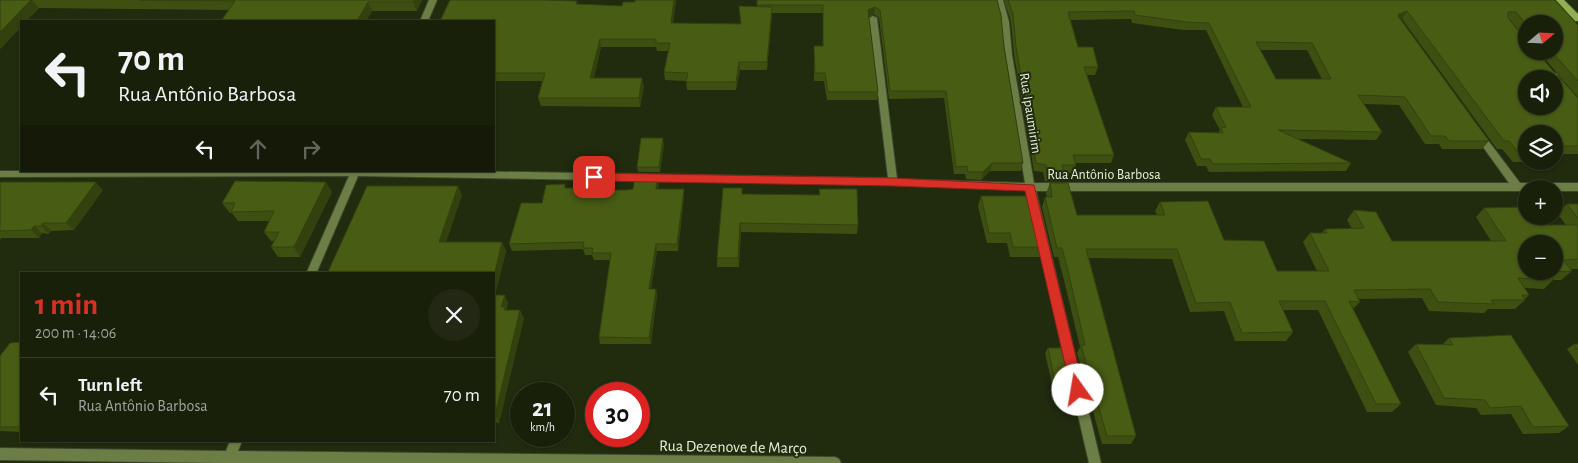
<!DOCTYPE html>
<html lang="en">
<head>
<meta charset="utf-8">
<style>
  :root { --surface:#19200a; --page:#222813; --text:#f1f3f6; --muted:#9fa39c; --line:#373e2b; --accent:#d93025 }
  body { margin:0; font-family:"Alegreya Sans",sans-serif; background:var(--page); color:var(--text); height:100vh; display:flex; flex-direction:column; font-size:19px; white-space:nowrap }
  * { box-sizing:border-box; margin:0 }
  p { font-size:16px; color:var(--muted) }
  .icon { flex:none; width:28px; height:28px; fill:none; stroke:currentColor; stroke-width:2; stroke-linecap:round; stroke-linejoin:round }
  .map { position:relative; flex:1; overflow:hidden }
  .sheet { position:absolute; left:20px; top:272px; width:475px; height:170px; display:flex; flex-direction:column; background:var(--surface); border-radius:0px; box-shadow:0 1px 4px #0004,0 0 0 1px var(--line) }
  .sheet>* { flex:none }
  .guide { position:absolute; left:20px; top:20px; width:475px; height:152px; border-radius:0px; box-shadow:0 1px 4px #0004,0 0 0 1px var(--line); background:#19200a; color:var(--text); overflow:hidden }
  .needle { width:32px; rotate:71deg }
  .buttons { position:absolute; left:1518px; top:15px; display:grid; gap:10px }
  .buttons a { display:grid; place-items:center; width:45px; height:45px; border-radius:50%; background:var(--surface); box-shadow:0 1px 4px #0004,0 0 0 1px var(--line); font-size:25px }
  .speed { position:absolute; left:510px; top:382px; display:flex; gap:10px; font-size:25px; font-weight:700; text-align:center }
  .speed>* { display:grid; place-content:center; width:65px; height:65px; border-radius:50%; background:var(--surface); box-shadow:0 1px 4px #0004,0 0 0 1px var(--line); line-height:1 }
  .speed small { font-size:12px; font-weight:400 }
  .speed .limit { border:8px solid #d22; background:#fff; color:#111 }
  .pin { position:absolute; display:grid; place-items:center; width:42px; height:42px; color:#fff; margin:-21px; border-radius:10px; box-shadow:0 2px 8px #0006 }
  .me { position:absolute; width:55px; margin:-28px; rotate:347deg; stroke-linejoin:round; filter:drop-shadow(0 0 4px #0008) }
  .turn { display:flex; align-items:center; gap:18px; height:105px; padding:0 15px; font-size:22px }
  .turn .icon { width:65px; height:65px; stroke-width:2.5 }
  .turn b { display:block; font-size:35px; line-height:42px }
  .lanes { display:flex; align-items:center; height:48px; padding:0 15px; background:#0003; justify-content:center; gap:25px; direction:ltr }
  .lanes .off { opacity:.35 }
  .round { display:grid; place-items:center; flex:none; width:52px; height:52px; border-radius:26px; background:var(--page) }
  .overview { display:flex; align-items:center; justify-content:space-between; height:85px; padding:0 15px }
  h1 { font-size:30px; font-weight:700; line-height:38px; color:var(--accent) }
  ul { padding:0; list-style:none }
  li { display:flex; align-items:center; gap:15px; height:75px; padding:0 15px; border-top:1px solid var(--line) }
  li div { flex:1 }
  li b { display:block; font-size:19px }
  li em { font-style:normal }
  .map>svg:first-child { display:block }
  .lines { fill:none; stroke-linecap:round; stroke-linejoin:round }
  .street-casing { stroke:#3d462b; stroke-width:2 }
  .secondary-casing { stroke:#3d462b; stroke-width:2 }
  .street { fill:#6b7e46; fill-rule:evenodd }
  .secondary { fill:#91af52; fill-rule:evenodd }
  .wall { fill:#3e5011; fill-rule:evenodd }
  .shaded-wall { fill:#32410e }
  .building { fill:#485d14; stroke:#32410e; fill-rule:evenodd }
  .route { fill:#d93025; stroke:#8d1f18 }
  .labels { text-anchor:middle; stroke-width:4; stroke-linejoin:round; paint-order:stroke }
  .street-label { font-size:14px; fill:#e6eddc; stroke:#212b0e }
  .near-street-label { font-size:16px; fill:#e6eddc; stroke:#212b0e }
</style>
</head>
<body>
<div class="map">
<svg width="1578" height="463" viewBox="0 0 1578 463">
  <rect width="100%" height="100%" fill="#212b0e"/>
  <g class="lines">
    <defs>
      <g id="street">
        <polygon points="429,0 437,0 428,21 420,21"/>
        <polygon points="995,0 1003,0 1009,22 1012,55 1034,183 1509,183 1473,133 1478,130 1481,131 1520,183 1578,183 1578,191 1554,191 1554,189 1526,189 1526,191 1036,191 1101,463 1089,463 1026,190 893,185 358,176 316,274 306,274 349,176 0,177 0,171 455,171 888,178 869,18 873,16 877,18 897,179 1025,183 1004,55 1001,22"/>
        <polygon points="230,441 242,441 238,451 835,457 839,459 841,463 221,463 0,460 0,448 226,451"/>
      </g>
      <polygon id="secondary" points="1556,0 1564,0 1578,14 1578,21 1575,21"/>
    </defs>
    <use href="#street" class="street-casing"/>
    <use href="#secondary" class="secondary-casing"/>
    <use href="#street" class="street"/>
    <use href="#secondary" class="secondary"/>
  </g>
  <g class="wall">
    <polygon points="0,0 422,0 417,11 372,11 366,21 221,21 229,10 39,8 26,21 21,21 21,27 0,49"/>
    <polygon points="635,0 676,0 673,23 741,24 739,6 757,6 757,0 997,0 1023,163 1021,171 990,171 981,180 966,179 965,174 954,174 944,98 889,99 879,18 874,14 869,17 878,92 877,100 827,100 824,81 814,81 814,46 823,46 823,13 772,13 767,70 740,70 736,90 687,90 686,81 665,80 664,72 669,51 657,51 656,47 601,47 594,78 644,87 640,107 541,106 538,98 542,81 496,81 494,87 494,21 577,1 578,4 622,6 635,2"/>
    <path d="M1004,0H1555L1578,25V97L1559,76V77L1578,98V154H1564L1556,162H1513L1502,149H1497L1402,19H1401L1489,141L1482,149H1442L1439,144H1425L1399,105L1364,104L1382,132L1376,140L1296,139L1351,163L1346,171L1209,172L1206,166H1197L1185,140L1189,132L1218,133L1220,130L1212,115L1216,107H1243L1206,30H1183L1132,23L1131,19L1070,20L1078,47L1098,67L1095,75H1087L1114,155L1111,163H1076V165L1073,173H1064L1062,181H1045L1043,172L1034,171L1014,55L1011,22ZM1509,20H1510L1526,39V24L1554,51H1538L1557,73L1554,72ZM1260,50H1307L1322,79H1276ZM1526,134H1554V161H1526Z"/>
    <polygon points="664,144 660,172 638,172 637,167"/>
    <polygon points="0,182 103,190 74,230 51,231 49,234 42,233 39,238 1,238 0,240"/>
    <polygon points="659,183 658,189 684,196 678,251 657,251 651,289 656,289 657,295 651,344 600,344 599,337 610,260 594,260 592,255 585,255 583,249 512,251 509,244 542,203 567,188 586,190 627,190"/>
    <polygon points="1050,183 1077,215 1157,215 1155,211 1160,202 1224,240 1277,271 1317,271 1303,242 1310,233 1322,233 1325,229 1352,229 1347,220 1354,210 1392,241 1491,241 1476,217 1484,208 1538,225 1566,225 1557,213 1567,204 1578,204 1578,269 1570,269 1572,271 1561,280 1553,280 1544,289 1525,288 1529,295 1525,299 1525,300 1515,309 1488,309 1484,313 1429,311 1422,298 1358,299 1360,302 1353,309 1401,404 1392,412 1367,412 1318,310 1283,310 1293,332 1286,341 1235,341 1224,311 1190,312 1172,259 1089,258 1136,436 1131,444 1102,444 1077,353 1080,347 1064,280 1058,257 1054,257 1042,207 1045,197 1047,197 1046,193"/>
    <polygon points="458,186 462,195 446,242 502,242 506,251 495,295 508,303 506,310 524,318 499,423 494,422 494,274 327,274"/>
    <polygon points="819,189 858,225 857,234 741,232 739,267 717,267 717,258 742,194 819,195"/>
    <polygon points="332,192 300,257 278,257 271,247 274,241 271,241 264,232 269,221 238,221 232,213 230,213 222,203"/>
    <polygon points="981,196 1043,247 1040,257 1010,257 1007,243 987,243 978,206"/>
    <polygon points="1449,338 1569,426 1559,433 1523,434 1511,414 1481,415 1476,408 1436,405 1408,352 1416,344 1442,345"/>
    <polygon points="21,342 21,432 0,431 0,356"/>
    <polygon points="1574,344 1578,344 1578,365 1567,349"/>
    <polygon points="1048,348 1074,392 1072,397 1055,397 1045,353"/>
  </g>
  <g class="shaded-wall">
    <polygon points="31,0 32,0 39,8 26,21 21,21 21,27 0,49 0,32"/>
    <polygon points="414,0 422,0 417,11 413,2"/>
    <polygon points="674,0 676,0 672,31 671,23"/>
    <polygon points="368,2 372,11 366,21 357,21"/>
    <polygon points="772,7 772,15 767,70 767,62"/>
    <polygon points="875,7 874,14 867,18 868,10"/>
    <polygon points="1407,11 1402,19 1394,21 1399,14"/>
    <polygon points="600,39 601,47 592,86 590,78"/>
    <polygon points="739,62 740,70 736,90 736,82"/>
    <polygon points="494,74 496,81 494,87"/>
    <polygon points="642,78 644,87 640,107 639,98"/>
    <polygon points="663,138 664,144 660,172 659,167"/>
    <polygon points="992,163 990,171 981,180 983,172"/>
    <polygon points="657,176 659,183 657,196 656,189"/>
    <polygon points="96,182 103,190 74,230 66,223"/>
    <polygon points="326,182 332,192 300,257 294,247"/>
    <polygon points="458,186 462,195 443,250 439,242"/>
    <polygon points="684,189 684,196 678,251 677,244"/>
    <polygon points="43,223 51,231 49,234 41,226"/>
    <polygon points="740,223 741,232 739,267 738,258"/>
    <polygon points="34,226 42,233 39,238 31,230"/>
    <polygon points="502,242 506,251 494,299 494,276"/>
    <polygon points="656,244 657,251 650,295 649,289"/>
    <polygon points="656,289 657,295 651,344 649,338"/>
    <polygon points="505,295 508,303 506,311 508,316 501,307"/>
    <polygon points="520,310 524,318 499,423 495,415"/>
  </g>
  <g class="building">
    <polygon points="0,0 31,0 0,32"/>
    <polygon points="139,0 414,0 413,2 368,2 357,21 221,21 235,1"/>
    <polygon points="450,0 544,0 577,1 576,4 622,6 623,2 635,2 635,0 674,0 671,23 741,24 739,6 772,7 767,62 739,62 736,82 686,82 688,73 664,72 670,43 656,43 656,39 600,39 590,78 642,78 639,98 538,98 545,73 494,73 494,21 440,21"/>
    <polygon points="757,0 997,0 1001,15 1004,47 1023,163 992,163 983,172 968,172 967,166 956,167 946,91 890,91 880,10 875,7 868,10 878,92 828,92 825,73 815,73 814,46 823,46 823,5 757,5"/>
    <path d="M1008,0H1555L1578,25V81L1551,51H1554V24H1526L1516,12H1508V18L1526,40V51H1536L1554,72L1559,73V77L1578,98V146H1557L1564,154H1554V134H1526V154H1520L1509,141H1504L1407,11L1399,14L1398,16L1489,141H1449L1445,136H1431L1405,97L1358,95L1382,132L1278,130L1351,163L1213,164L1210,159H1201L1189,132L1223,133L1221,128L1226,127L1216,107H1251L1209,23L1186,22L1135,15L1134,11L1068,12L1078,47H1093L1098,67H1084L1114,155H1073L1076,165H1062L1064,173H1047L1046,165L1036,163L1016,47L1013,14ZM1256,42L1312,43L1331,79H1276ZM1526,79H1554V106H1526Z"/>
    <polygon points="641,138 663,138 659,167 637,167"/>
    <polygon points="635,176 657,176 656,189 684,189 677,244 656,244 649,289 656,289 649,338 599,337 611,253 592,253 593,248 583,248 584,242 509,244 521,203 542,203 546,185 565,184 565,188 585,188 585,190 627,190 633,189"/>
    <polygon points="235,181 326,182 294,247 271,247 279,232 264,232 274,211 231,212 235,203 222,203"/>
    <polygon points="0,182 96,182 66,223 43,223 41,226 34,226 31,230 0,231"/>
    <path d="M1050,183H1068L1077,215H1165L1160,202L1208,201L1224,240L1264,241L1277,271H1329L1310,233H1327L1325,229L1364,228L1354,210L1376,212L1392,241H1506L1484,208L1525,207L1526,208V216H1532L1538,225H1578V259L1563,260L1572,271L1548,272L1554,280L1518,278L1529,295H1522L1525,300H1491L1494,304L1438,302L1430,289L1354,290L1360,302L1349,301L1401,404H1376L1325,301H1279L1293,332L1242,333L1230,302L1196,303L1177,249H1086L1136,436H1107L1081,345H1085L1068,271L1062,248H1057L1045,197H1052ZM1526,244H1554V271H1526Z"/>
    <polygon points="367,186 458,186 439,242 502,242 494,276 494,274 327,274"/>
    <polygon points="723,188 742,188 742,194 820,195 819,189 857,189 858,225 740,223 738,258 717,258"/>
    <polygon points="981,196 1031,196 1043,247 1013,247 1010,233 989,233"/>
    <polygon points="1567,204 1578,204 1578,218"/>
    <polygon points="494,295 505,295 501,307 505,307 504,310 520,310 495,415 494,415"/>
    <polygon points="1511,335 1569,426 1533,427 1521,406 1490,408 1485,400 1444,398 1416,344 1453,345 1449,338"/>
    <polygon points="21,342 21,427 0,427 0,356 10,343"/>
    <polygon points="1574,344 1578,344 1578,350"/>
    <polygon points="1048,348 1064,348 1074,392 1057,392"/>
  </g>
  <polygon class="route" points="594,173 893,178 1034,185 1084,390 1082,394 1078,395 1073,394 1071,390 1025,191 893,186 594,181 589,177"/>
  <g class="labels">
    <g class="street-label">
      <text transform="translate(1031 113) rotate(81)" y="5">Rua Ipaumirim</text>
      <text x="1104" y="179">Rua Antônio Barbosa</text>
    </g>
    <g class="near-street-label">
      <text transform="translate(733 446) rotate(1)" y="6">Rua Dezenove de Março</text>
    </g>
  </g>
</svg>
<div class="buttons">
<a><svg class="needle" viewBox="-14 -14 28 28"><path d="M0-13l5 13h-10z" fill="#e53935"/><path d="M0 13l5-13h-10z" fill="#9fa39c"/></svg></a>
<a><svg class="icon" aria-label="sound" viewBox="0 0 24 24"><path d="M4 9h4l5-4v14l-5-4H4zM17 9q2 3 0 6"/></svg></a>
<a><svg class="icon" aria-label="layers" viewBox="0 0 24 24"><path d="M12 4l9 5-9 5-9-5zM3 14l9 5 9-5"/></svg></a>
<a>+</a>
<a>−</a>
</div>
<div class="speed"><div>21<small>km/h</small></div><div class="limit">30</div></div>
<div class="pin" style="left:594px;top:177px;background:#d93025"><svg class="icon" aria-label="arrive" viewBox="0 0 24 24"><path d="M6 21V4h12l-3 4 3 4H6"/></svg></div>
<svg class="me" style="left:1078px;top:390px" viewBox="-20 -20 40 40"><circle r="19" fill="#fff"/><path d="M0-13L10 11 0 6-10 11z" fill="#d93025"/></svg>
<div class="guide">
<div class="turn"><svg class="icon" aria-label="left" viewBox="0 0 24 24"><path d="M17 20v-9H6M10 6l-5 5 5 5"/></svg><div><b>70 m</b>Rua Antônio Barbosa</div></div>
<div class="lanes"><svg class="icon" aria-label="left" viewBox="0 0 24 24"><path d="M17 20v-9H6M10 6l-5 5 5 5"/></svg><svg class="icon off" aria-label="ahead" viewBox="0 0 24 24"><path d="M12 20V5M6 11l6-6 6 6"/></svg><svg class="icon off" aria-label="right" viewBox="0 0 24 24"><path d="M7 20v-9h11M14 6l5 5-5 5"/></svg></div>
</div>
<section class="sheet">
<div class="overview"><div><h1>1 min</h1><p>200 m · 14:06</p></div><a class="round"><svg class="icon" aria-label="close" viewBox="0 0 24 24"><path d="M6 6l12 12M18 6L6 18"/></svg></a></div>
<ul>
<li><svg class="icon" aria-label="left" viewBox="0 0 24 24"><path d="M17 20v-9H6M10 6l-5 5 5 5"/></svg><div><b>Turn left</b><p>Rua Antônio Barbosa</p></div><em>70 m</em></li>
</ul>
</section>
</div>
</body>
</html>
